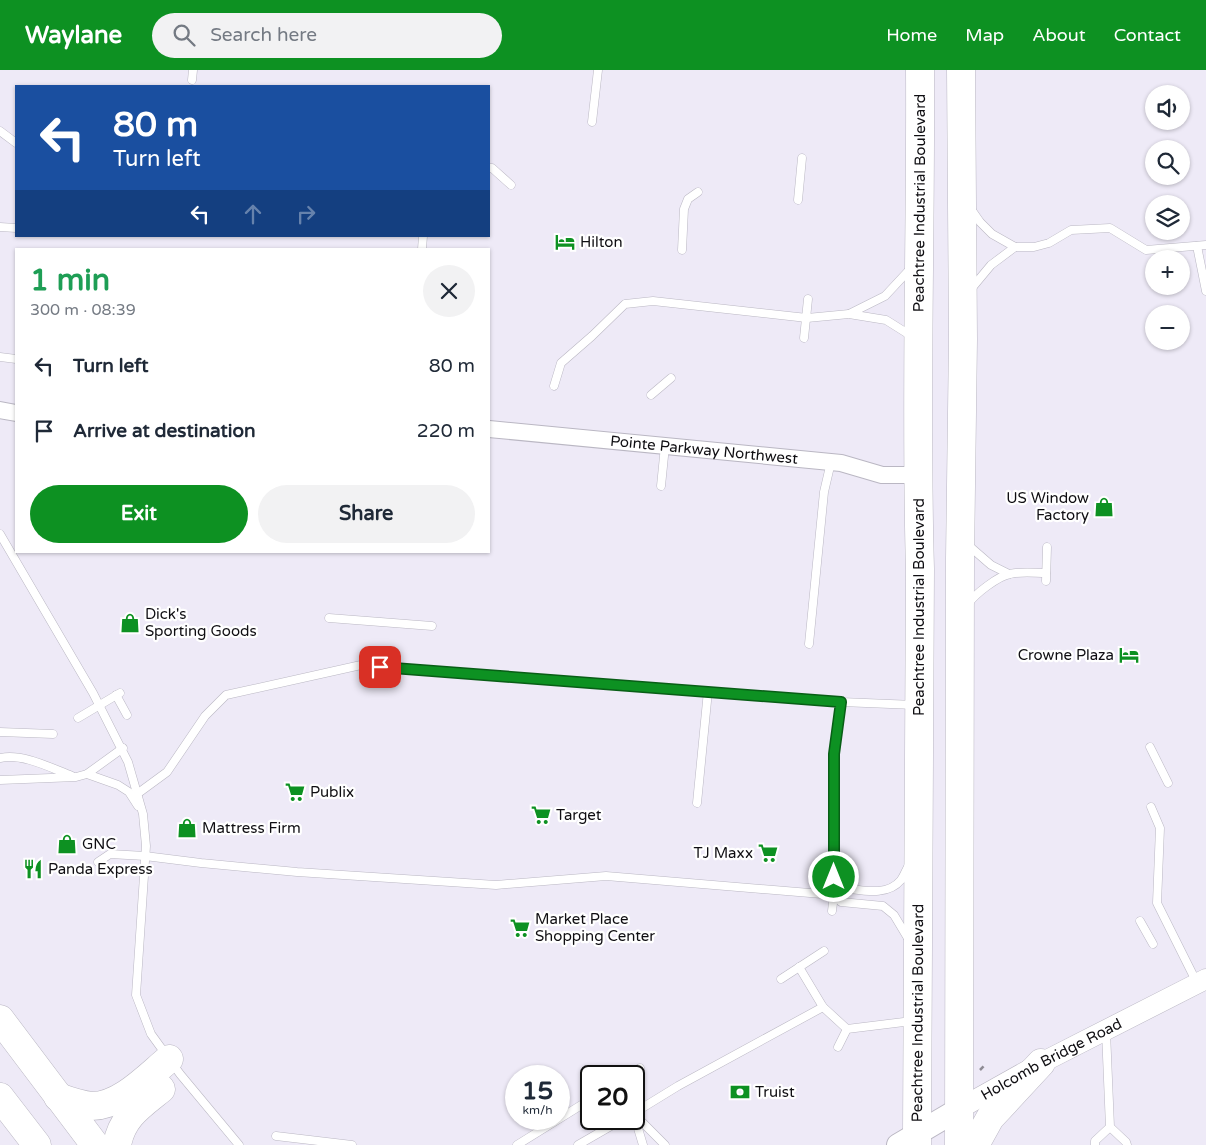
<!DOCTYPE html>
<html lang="en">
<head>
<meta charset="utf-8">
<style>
  :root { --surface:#fff; --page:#f2f2f3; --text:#1f2937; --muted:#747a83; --accent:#0d9122 }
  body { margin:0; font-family:"Varela Round",sans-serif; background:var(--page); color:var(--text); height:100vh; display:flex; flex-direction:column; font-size:19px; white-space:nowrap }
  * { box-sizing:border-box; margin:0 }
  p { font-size:16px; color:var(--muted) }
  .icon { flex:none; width:28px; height:28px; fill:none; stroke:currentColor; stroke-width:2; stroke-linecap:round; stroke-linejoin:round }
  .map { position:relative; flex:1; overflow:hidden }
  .details { position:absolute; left:15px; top:178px; width:475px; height:305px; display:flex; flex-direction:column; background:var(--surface); border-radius:0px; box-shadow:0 1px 4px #0004 }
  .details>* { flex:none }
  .top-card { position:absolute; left:15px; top:15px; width:475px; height:152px; border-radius:0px; box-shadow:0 1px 4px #0004; background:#1a4fa0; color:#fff; overflow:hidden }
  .tools { position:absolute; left:1145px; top:15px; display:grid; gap:10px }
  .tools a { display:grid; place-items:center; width:45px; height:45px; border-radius:50%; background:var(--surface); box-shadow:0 1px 4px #0004; font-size:25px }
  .speed { position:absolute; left:505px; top:995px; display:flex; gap:10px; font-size:25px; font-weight:700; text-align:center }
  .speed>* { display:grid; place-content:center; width:65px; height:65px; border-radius:50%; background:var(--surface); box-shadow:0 1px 4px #0004; line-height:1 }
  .speed small { font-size:12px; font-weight:400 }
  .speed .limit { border:2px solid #111; border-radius:8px; background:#fff; color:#111 }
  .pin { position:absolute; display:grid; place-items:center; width:42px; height:42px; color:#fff; margin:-21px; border-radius:10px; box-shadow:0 2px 8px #0006 }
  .me { position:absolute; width:55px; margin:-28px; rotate:0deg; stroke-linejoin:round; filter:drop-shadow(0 0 4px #0008) }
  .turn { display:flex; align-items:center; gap:18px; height:105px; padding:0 15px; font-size:22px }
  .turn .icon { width:65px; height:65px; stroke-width:2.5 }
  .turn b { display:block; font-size:35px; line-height:42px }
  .lanes { display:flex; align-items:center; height:48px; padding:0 15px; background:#0003; justify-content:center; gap:25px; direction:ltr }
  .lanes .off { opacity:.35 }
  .round { display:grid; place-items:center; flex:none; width:52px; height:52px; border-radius:26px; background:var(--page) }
  .headline { display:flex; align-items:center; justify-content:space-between; height:85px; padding:0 15px }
  h1 { font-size:30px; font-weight:700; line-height:38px; color:#1e9e55 }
  .action { display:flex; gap:10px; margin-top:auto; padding:10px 15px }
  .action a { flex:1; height:58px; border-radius:30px; background:var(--accent); color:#fff; font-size:20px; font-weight:700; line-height:58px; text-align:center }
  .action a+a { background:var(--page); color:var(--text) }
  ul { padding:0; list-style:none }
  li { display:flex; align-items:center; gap:15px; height:65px; padding:0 15px }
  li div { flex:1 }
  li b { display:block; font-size:19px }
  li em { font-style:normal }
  header { display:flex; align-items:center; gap:30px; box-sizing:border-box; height:70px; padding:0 25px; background:var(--accent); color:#fff }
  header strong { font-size:24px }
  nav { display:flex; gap:28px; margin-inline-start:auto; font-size:18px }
  .search { width:350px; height:45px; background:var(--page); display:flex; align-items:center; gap:12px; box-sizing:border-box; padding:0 18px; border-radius:28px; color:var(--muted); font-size:19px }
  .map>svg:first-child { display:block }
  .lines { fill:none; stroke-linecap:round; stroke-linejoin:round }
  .service-casing { stroke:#bab7c3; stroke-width:9 }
  .minor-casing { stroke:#bab7c3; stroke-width:18 }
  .tertiary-casing { stroke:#bab7c3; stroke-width:21 }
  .secondary-casing { stroke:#bab7c3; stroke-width:24 }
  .trunk-casing { stroke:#bab7c3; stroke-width:29 }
  .motorway-casing { stroke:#bab7c3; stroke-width:29 }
  .path { stroke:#8e8b94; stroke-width:2.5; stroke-dasharray:5 2.5; stroke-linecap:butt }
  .service { stroke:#fff; stroke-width:8 }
  .minor { stroke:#fff; stroke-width:16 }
  .tertiary { stroke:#fff; stroke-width:20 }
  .secondary { stroke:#fff; stroke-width:22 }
  .trunk { stroke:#fff; stroke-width:28 }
  .motorway { stroke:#fff; stroke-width:28 }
  .route-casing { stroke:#085e16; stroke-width:12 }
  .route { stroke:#0d9122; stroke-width:9 }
  .labels { text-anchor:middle; stroke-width:4.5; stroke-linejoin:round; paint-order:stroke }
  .street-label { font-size:15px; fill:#0f0e12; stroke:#fff }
  .poi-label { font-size:15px; fill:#0f0e12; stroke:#fff; text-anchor:start }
</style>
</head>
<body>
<header>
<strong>Waylane</strong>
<div class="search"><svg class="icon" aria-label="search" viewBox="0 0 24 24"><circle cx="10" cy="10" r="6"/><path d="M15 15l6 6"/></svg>Search here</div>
<nav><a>Home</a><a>Map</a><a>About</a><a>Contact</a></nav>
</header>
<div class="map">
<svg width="1206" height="1075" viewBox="0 0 1206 1075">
  <rect width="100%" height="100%" fill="#eeeaf7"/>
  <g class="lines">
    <defs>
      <g id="service">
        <polyline points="192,10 193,0"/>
        <polyline points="592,52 598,0"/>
        <polyline points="0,61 16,73"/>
        <polyline points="489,98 492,98 511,115"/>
        <polyline points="798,130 802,88"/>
        <polyline points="971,139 980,152 992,164 1015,177 1034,177 1049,173 1071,160 1110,158 1146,180 1206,175"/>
        <polyline points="0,157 16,158"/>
        <polyline points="1197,176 1206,221"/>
        <polyline points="422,179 423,166"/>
        <polyline points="682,180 684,139 688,129 698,122"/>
        <polyline points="971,219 991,195 1015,177"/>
        <polyline points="849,244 885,226 912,197"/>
        <polyline points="804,268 808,229"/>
        <polyline points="0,287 16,289"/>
        <polyline points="554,316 561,293 592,266 625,234 653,231 807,248 849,244 886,250 913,267"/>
        <polyline points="651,325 671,308"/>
        <polyline points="661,416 665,376"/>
        <polyline points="0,464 93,623 128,692 143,744 146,776 136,925 151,964 180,1004 239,1075"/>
        <polyline points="968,475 991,495 1009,504"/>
        <polyline points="1046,511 1047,477"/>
        <path d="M968,534C975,524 998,506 1010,504C1022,501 1035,503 1046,503"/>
        <polyline points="329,548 432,556"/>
        <polyline points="809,574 824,422 831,392"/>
        <polyline points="116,625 127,645"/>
        <polyline points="78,648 120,623"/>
        <polyline points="0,662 53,664"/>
        <polyline points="1150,677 1168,713"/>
        <path d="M0,688C23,683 51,698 72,706"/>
        <polyline points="87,704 118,715 129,722 138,736"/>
        <polyline points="0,710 76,707 87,704 123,678"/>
        <polyline points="137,724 167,702 205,646 226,625 361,595 841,632 915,635"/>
        <polyline points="697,733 708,621"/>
        <polyline points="1151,737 1160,758 1157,833 1197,913"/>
        <path d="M98,792L110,784L145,786L201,793L297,802L496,815L606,806L834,825L843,818C862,820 887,827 901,810C904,806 906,800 909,795"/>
        <polyline points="834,825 841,832 883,836 894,845 909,870"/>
        <polyline points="832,841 834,825 834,684 841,632"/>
        <polyline points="1140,851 1153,874"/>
        <polyline points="799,897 823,937 847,959"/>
        <polyline points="781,909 824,881"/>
        <polyline points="1106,962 1110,1057 1126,1072 1127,1075"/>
        <polyline points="838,977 847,959 912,951"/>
        <polyline points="628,1006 640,998"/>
        <polyline points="634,1043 678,1016 823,937"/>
        <polyline points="634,1044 665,1075"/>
        <polyline points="634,1045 643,1075"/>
        <polyline points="276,1066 352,1075"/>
        <polyline points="517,1075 591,1029"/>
        <polyline points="578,1075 623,1049"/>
        <polyline points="1095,1075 1095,1071 1110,1057"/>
      </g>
      <g id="minor">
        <polyline points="0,340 16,343"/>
        <path id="s1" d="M489,359L841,393L882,405H917"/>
      </g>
      <g id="tertiary">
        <path id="s2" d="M959,1039L1041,993L1206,909"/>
      </g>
      <polyline id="secondary" points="898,1075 959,1039"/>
      <g id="trunk">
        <polyline points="0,949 95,1075"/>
        <polyline points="0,1027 37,1075"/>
        <path d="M58,1027C69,1031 80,1035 92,1036C121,1036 148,1006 169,989"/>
        <path id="s3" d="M917,1064L920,499C915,333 921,167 920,0"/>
        <path d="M117,1075C122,1047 140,1036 161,1019"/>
        <polyline points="959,1075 960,489 963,269 961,0"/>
        <polyline points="975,1075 990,1048 1041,993"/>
      </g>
      <polyline id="motorway" points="917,1075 917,1064"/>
    </defs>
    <use href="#service" class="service-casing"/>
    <use href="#minor" class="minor-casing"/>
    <use href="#tertiary" class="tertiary-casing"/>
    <use href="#secondary" class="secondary-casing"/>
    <use href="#trunk" class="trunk-casing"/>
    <use href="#motorway" class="motorway-casing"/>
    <polyline class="path" points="980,1000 985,995"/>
    <use href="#service" class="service"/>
    <use href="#minor" class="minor"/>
    <use href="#tertiary" class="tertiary"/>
    <use href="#secondary" class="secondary"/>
    <use href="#trunk" class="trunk"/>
    <use href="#motorway" class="motorway"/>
  </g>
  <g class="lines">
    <defs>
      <polyline id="route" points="380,597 841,632 834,684 834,807"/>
    </defs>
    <use href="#route" class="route-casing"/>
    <use href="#route" class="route"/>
  </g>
  <defs>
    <symbol id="hotel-bare" viewBox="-9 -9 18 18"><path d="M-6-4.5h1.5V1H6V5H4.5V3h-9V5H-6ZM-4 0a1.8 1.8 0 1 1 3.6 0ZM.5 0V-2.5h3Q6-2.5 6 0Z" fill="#0d9122" stroke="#fff" stroke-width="2.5" paint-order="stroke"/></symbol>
    <symbol id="shop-bare" viewBox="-9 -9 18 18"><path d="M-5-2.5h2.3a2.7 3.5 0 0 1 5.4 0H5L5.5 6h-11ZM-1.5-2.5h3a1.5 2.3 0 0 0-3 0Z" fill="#0d9122" stroke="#fff" stroke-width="2.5" paint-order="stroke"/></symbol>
    <symbol id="supermarket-bare" viewBox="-9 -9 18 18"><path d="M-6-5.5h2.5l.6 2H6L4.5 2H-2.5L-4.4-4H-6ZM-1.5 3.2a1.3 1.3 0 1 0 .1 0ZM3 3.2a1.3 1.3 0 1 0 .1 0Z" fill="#0d9122" stroke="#fff" stroke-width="2.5" paint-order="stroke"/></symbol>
    <symbol id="restaurant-bare" viewBox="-9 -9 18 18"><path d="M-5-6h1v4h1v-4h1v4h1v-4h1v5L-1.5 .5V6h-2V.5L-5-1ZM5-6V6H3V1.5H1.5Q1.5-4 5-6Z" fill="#0d9122" stroke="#fff" stroke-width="2.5" paint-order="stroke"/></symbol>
    <symbol id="bank-bare" viewBox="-9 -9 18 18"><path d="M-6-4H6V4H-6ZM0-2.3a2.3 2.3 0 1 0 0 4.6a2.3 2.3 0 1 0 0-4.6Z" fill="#0d9122" stroke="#fff" stroke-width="2.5" paint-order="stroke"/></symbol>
  </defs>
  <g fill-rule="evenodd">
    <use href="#hotel-bare" x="551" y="158" width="28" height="28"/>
    <use href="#shop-bare" x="1090" y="423" width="28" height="28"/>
    <use href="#shop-bare" x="116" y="539" width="28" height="28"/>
    <use href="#hotel-bare" x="1115" y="571" width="28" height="28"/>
    <use href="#supermarket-bare" x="281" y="708" width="28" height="28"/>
    <use href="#supermarket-bare" x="527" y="731" width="28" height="28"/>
    <use href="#shop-bare" x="173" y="744" width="28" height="28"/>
    <use href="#shop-bare" x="53" y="760" width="28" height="28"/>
    <use href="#supermarket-bare" x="754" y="769" width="28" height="28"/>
    <use href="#restaurant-bare" x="19" y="785" width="28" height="28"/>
    <use href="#supermarket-bare" x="506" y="844" width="28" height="28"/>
    <use href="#bank-bare" x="726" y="1008" width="28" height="28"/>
  </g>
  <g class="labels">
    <g class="street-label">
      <text dy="5" stroke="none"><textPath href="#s3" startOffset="931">Peachtree Industrial Boulevard</textPath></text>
      <text dy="5" stroke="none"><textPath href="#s1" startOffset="216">Pointe Parkway Northwest</textPath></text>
      <text transform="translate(919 537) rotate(-90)" y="5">Peachtree Industrial Boulevard</text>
      <text dy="5" stroke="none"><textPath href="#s3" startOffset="121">Peachtree Industrial Boulevard</textPath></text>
      <text dy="5" stroke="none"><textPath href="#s2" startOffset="105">Holcomb Bridge Road</textPath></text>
    </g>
    <g class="poi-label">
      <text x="580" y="177">Hilton</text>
      <text x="1089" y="433" text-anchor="end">US Window<tspan x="1089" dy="17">Factory</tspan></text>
      <text x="145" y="549">Dick's<tspan x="145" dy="17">Sporting Goods</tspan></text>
      <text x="1114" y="590" text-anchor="end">Crowne Plaza</text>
      <text x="310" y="727">Publix</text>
      <text x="556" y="750">Target</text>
      <text x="202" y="763">Mattress Firm</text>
      <text x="82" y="779">GNC</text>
      <text x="753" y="788" text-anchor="end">TJ Maxx</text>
      <text x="48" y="804">Panda Express</text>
      <text x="535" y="854">Market Place<tspan x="535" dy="17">Shopping Center</tspan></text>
      <text x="755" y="1027">Truist</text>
    </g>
  </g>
</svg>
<div class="tools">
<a><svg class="icon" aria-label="sound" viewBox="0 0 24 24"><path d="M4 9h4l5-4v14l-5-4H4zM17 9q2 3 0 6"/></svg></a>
<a><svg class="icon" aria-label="search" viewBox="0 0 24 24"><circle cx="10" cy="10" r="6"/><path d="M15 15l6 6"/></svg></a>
<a><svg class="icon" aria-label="layers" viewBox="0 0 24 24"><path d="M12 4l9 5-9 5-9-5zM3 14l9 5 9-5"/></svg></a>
<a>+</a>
<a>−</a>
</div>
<div class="speed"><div>15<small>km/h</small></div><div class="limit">20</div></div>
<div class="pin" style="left:380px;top:597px;background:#d93025"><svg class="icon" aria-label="arrive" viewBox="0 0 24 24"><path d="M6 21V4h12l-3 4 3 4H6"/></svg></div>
<svg class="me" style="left:834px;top:807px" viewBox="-20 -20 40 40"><circle r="17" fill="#0d9122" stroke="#fff" stroke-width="3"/><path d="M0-11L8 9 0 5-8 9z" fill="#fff"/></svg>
<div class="top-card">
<div class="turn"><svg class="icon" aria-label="left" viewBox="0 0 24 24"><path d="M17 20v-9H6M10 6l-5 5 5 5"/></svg><div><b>80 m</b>Turn left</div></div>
<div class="lanes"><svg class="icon" aria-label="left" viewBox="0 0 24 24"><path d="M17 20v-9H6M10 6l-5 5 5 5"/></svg><svg class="icon off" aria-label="ahead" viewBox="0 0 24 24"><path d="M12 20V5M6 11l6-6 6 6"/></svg><svg class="icon off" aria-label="right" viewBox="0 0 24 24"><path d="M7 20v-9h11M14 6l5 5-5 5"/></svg></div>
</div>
<section class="details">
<div class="headline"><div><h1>1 min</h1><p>300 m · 08:39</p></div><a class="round"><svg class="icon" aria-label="close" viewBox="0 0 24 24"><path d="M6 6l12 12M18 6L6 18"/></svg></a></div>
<ul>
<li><svg class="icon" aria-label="left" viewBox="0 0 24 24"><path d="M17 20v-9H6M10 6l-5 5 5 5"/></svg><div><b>Turn left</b></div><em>80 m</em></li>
<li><svg class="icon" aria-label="arrive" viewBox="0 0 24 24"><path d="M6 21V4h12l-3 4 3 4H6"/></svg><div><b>Arrive at destination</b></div><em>220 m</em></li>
</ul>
<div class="action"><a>Exit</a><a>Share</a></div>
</section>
</div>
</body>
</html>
